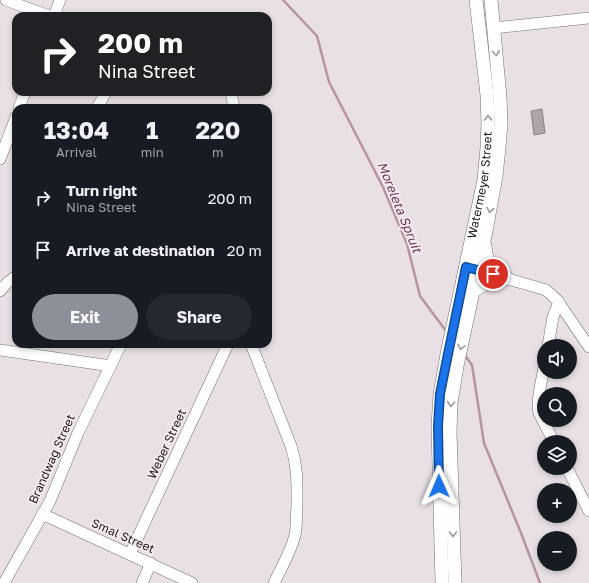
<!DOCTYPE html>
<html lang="en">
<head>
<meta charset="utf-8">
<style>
  :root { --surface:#171b24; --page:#242831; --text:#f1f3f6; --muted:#9ea1a6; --accent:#8c9099 }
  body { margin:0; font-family:"Golos Text",sans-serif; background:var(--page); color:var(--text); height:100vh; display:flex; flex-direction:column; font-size:15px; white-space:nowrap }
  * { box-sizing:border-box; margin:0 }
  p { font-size:13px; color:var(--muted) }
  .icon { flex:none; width:22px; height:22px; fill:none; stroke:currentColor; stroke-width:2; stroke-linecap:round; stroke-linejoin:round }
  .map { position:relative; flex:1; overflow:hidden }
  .sheet { position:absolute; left:12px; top:104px; width:260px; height:244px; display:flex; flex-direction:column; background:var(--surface); border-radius:12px; box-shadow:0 2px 6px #0003 }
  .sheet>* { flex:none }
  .hud { position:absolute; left:12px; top:12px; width:260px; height:84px; border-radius:12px; box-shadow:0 2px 6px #0003; background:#202124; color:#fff; overflow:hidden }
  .buttons { position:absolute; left:537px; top:339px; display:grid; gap:8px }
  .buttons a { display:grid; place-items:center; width:40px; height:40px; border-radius:50%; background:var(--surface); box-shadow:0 2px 6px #0003; font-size:20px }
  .pin { position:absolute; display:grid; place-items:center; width:34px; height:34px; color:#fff; margin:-17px; border:2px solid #fff; border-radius:50%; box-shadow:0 1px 4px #0007 }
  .me { position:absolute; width:44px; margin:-22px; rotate:359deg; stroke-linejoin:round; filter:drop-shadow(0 0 3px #0008) }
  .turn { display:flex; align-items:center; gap:14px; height:84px; padding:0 20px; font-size:18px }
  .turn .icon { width:52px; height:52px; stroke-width:2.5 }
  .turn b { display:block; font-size:28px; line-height:34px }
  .eta { display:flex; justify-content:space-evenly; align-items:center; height:68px; text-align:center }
  .eta b { font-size:24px; font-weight:700; line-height:28px }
  .action { display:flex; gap:8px; margin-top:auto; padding:8px 20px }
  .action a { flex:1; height:46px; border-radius:24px; background:var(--accent); color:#fff; font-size:16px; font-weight:700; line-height:46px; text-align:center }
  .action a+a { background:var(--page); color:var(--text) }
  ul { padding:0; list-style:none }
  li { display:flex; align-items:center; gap:12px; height:52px; padding:0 20px }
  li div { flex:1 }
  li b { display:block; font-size:15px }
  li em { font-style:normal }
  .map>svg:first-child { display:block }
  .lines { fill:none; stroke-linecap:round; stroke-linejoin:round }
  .stream { stroke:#b793a6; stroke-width:2.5 }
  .building { fill:#aea5aa; stroke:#898185 }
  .minor-casing { stroke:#776f73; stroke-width:12 }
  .major-casing { stroke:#776f73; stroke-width:14 }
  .minor { stroke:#fff; stroke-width:11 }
  .major { stroke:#fff; stroke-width:13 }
  .oneway { stroke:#9a9899 }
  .route-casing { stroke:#114b97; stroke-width:10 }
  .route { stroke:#1a73e8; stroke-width:7 }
  .labels { text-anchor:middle; stroke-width:3.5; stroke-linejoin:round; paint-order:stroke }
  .street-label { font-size:12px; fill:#1e1a1c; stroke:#f6edf1 }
  .water-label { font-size:13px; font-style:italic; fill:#6c3a57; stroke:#f6edf1 }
</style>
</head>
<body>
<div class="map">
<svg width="589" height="583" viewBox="0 0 589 583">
  <rect width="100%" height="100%" fill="#e8e0e4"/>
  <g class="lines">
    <g class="stream">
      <polyline points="283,0 317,36 329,82 383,187 407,244 420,296 446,331"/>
      <polyline points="464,354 472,365 484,443 521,533 540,583"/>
    </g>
  </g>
  <polygon class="building" points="542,109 545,133 534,135 531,111"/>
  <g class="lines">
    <defs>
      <g id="minor">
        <polyline points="6,0 49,16"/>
        <polyline points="54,16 60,0"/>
        <polyline points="494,28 589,18"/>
        <polyline points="231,92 234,108"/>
        <polyline points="19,108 25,92"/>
        <polyline points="97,108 106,92"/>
        <polyline points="0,159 16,117"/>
        <polyline points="469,268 536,287 546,290 557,300 589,347"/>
        <polyline points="0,291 7,283 16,276"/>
        <path d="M251,344L291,446C298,468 297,484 297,507C296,516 297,526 295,535C291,551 282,567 274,583"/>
        <polyline points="548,346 553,317 559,302"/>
        <polyline points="0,350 111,366"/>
        <path d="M544,367C542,380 536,401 539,413L554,442"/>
        <polyline points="567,468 589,511"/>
        <polyline points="42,514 192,583"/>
        <polyline points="130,554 228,344"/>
        <polyline points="4,583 50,501 78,433 121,344"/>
        <polyline points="142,583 151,563"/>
      </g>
      <g id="major">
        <path d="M485,246C486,262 491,268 504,277"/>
        <polyline points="473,291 492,280 507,278"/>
        <path id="s1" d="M442,583L438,426L440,394L447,354L484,180L487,148L488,122L487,95L476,0"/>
        <polyline points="455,583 450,432 451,403 457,366 485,236 496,176 499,148 501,123 500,97 491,0"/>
      </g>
    </defs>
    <use href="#minor" class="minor-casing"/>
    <use href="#major" class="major-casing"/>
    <use href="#minor" class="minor"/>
    <use href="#major" class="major"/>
  </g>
  <defs><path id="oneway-chevron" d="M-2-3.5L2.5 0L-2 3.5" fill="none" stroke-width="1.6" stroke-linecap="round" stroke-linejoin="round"/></defs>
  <g class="oneway">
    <use href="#oneway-chevron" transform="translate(496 53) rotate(85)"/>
    <use href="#oneway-chevron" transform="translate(488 118) rotate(-92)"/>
    <use href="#oneway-chevron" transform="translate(490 210) rotate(101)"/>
    <use href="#oneway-chevron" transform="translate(461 347) rotate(103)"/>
    <use href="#oneway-chevron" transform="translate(451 404) rotate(95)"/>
    <use href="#oneway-chevron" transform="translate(453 534) rotate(88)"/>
  </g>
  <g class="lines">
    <defs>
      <polyline id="route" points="439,486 438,426 440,394 448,354 466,267 493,274"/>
    </defs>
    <use href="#route" class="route-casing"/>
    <use href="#route" class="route"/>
  </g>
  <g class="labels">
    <g class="street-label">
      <text dy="4" stroke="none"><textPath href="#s1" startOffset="402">Watermeyer Street</textPath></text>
      <text transform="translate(167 444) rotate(-65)" y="4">Weber Street</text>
      <text transform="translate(52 459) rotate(-66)" y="4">Brandwag Street</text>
      <text transform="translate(123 536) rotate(24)" y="4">Smal Street</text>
    </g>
    <g class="water-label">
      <text transform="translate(400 207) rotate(68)" y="5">Moreleta Spruit</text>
    </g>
  </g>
</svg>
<div class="buttons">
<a><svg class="icon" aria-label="sound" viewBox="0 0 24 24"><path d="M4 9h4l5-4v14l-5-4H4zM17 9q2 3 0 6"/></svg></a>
<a><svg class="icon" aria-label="search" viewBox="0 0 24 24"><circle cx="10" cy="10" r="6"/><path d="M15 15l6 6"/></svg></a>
<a><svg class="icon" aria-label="layers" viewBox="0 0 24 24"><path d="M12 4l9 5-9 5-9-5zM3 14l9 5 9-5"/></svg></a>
<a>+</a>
<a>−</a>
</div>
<div class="pin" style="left:493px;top:274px;background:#d93025"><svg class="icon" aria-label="arrive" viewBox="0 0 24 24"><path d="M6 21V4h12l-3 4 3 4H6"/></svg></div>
<svg class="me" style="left:439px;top:486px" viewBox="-20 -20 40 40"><path d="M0-17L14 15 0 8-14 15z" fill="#1a73e8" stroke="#fff" stroke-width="4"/></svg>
<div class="hud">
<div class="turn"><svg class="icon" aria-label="right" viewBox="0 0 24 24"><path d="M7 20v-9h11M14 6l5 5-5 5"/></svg><div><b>200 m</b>Nina Street</div></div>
</div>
<section class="sheet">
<div class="eta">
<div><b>13:04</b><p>Arrival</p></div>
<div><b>1</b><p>min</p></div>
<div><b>220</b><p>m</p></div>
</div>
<ul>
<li><svg class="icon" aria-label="right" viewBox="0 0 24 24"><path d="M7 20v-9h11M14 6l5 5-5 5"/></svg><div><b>Turn right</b><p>Nina Street</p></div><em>200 m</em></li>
<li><svg class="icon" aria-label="arrive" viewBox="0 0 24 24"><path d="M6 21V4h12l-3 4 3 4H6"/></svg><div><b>Arrive at destination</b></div><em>20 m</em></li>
</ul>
<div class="action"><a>Exit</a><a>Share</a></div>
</section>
</div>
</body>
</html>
